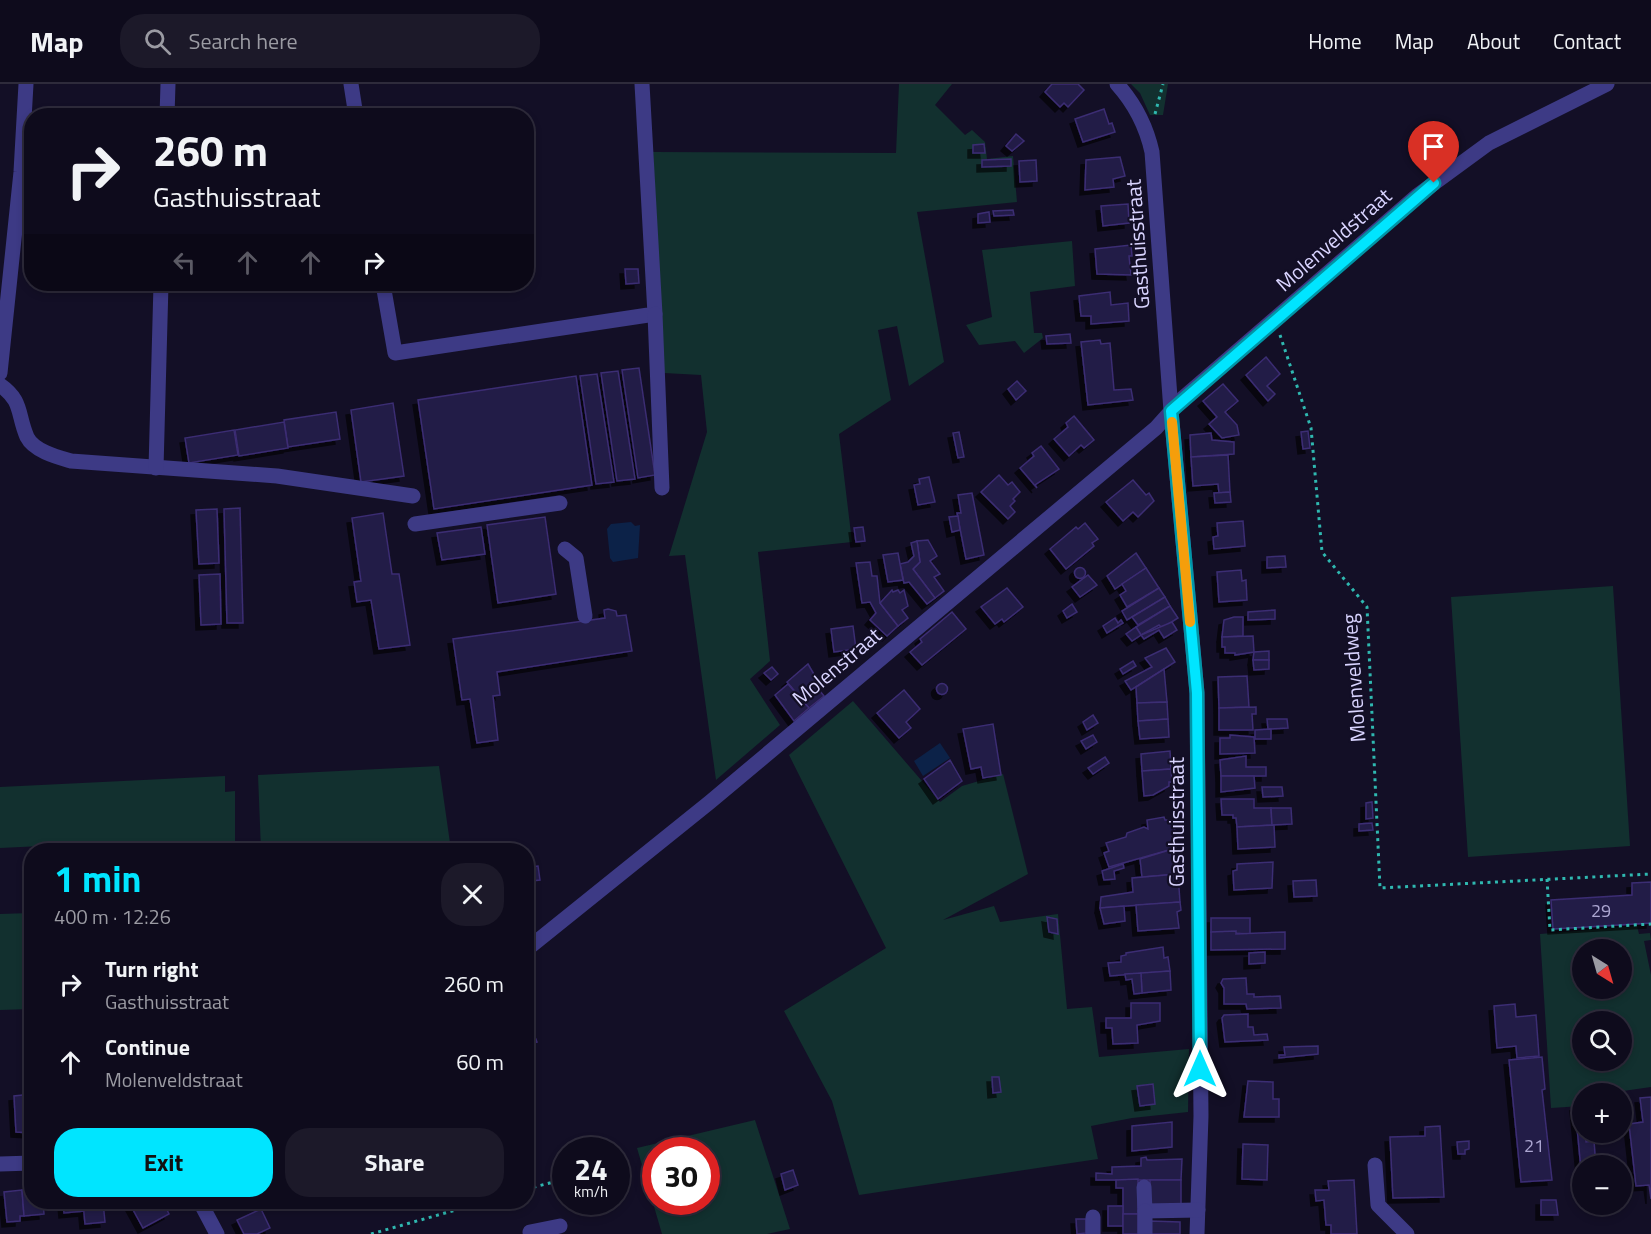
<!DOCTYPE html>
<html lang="en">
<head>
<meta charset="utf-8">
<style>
  :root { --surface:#0e0b1c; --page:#1c1929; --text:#f1f3f6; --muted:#9b9ba3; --line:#2e2b3b; --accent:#00e5ff }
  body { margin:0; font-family:"Titillium Web",sans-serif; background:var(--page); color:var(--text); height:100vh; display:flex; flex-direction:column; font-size:22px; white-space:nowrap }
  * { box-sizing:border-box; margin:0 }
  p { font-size:20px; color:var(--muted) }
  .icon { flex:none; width:33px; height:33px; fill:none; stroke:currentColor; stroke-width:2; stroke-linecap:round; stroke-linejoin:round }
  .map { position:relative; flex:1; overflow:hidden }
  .details { position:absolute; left:24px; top:759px; width:510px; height:366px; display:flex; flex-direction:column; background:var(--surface); border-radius:24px; box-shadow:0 3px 9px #0003,0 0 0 2px var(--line) }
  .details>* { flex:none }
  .top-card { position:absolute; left:24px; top:24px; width:510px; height:183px; border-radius:24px; box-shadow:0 3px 9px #0003,0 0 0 2px var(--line); background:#0e0b1c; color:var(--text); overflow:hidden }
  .needle { width:39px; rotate:143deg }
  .fabs { position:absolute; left:1572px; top:855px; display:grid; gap:12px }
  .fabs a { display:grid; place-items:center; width:60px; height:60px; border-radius:50%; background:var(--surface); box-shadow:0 3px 9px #0003,0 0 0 2px var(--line); font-size:30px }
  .speed { position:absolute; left:552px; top:1053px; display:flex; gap:12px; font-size:30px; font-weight:700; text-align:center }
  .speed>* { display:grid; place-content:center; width:78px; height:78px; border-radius:50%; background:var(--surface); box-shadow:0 3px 9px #0003,0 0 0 2px var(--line); line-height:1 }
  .speed small { font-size:15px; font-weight:400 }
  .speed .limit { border:9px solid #d22; background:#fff; color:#111 }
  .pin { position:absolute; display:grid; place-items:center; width:51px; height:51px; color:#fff; margin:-62px -26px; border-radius:50% 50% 50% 0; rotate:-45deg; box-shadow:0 0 6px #0007 }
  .pin .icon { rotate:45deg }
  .me { position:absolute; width:66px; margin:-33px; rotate:0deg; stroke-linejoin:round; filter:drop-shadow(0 0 4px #0008) }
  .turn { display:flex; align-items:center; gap:21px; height:126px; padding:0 30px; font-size:27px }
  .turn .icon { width:78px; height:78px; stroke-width:2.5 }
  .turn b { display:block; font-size:42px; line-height:51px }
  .lanes { display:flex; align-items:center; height:57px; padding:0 30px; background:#0003; justify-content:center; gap:30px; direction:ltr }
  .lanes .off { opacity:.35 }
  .round { display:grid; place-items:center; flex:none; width:63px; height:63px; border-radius:24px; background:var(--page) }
  .summary { display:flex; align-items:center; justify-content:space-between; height:102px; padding:0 30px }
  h1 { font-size:36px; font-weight:700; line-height:45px; color:var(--accent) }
  .action { display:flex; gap:12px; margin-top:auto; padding:12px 30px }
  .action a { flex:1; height:69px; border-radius:24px; background:var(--accent); color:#111; font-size:24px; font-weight:700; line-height:69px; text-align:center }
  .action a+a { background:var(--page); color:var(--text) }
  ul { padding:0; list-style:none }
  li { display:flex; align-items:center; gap:18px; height:78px; padding:0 30px }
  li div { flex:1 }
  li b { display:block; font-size:22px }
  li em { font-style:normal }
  header { display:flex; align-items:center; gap:36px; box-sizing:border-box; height:84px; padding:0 30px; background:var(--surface); border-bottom:2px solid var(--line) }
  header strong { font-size:28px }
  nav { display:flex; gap:33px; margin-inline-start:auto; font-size:21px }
  .search { width:420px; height:54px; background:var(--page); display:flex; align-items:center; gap:15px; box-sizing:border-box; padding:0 21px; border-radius:24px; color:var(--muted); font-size:22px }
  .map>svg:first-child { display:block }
  .green { fill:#12302f; fill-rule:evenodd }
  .water { fill:#0c2248 }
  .building { fill:#241b47; stroke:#3b2d73; stroke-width:1.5; filter:url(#shadow) }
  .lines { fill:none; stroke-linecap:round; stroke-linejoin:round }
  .path { stroke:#2fb8b0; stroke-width:3; stroke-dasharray:3 4.5; stroke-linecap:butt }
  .minor { stroke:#3d3a85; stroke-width:15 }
  .route-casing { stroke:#0095a6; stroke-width:15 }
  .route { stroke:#00e5ff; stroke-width:10 }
  .slow { stroke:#f59e0b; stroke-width:10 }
  .labels { text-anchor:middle; stroke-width:4.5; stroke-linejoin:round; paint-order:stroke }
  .number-label { font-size:18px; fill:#aca6d1 }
  .street-label { font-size:21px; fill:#d9d4ff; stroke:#130f26 }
</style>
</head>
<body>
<header>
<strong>Map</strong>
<div class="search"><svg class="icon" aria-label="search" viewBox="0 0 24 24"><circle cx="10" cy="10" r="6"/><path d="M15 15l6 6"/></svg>Search here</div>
<nav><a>Home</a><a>Map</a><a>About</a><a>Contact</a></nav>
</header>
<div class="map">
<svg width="1651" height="1150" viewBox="0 0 1651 1150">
  <defs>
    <filter id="shadow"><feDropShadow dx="-5" dy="5" stdDeviation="0" flood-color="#0009"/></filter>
  </defs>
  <rect width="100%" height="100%" fill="#130f26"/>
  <g class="green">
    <polygon points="899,0 952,0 935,21 965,51 972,46 985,58 987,75 1013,72 1017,118 917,128 944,278 909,302 897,242 878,246 891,316 839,350 852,458 758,468 770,577 750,595 780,641 716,696 685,471 669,472 707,348 701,291 664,289 653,68 896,69"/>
    <polygon points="1131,0 1168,0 1163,31 1150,31 1140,9"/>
    <polygon points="1072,157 1075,202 1030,208 1034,249 1042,249 1043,254 1024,269 1015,257 979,261 966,241 992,233 982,166"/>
    <polygon points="1613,502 1630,762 1468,773 1451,513"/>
    <polygon points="853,617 940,718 962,702 1003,690 1028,790 943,836 994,822 1000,838 1058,830 1067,925 1092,923 1099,973 1189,965 1188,1028 1132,1034 1091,1042 1098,1075 859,1111 832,1017 784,927 886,864 789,671"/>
    <polygon points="439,682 451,766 261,766 258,691"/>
    <polygon points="225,692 225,708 235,707 235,761 201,762 201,766 126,766 125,758 0,764 0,703"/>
    <polygon points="31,829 31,925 0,926 0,830"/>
    <path d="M1637,842L1639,850L1650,849L1651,856L1644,857L1651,891V1003L1609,1009L1582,1010V1022L1551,1024L1540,850ZM1582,866H1622V904H1582ZM1582,938H1622V976H1582Z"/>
    <path d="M755,1036L790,1145L767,1150H662L637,1064ZM706,1066V1118H656V1066Z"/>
  </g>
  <g class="water">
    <polygon points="631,438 635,442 640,441 638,474 613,478 610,474 607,445 611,440"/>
    <polygon points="940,659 950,674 923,692 914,677"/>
  </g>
  <g class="building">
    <polygon points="1052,0 1078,0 1084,6 1068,23 1064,19 1060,23 1045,8"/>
    <polygon points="1104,25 1109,40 1112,39 1115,48 1083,58 1075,35"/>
    <polygon points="1016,50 1024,57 1012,67 1006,62"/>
    <polygon points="984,60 985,69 973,69 973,61"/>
    <polygon points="1120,73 1125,92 1113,95 1114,103 1085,106 1086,76"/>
    <polygon points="1011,75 1011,82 982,83 982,76"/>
    <polygon points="1036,76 1037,97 1020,98 1019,77"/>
    <polygon points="1128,120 1129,139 1103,142 1101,122"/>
    <polygon points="1013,126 1014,131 994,132 993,127"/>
    <polygon points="989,128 990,138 978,139 978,130"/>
    <polygon points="1131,161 1132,172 1129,172 1131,191 1097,190 1095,165"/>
    <polygon points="625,185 638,185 639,199 626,200"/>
    <polygon points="1110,208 1111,221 1128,219 1129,237 1091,240 1091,232 1081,232 1079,212"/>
    <polygon points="1070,250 1071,259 1047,260 1046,252"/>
    <polygon points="1100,256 1101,260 1110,259 1114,306 1131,305 1133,316 1088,321 1081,258"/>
    <polygon points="1266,273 1280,290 1267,302 1275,310 1268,317 1246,291"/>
    <polygon points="639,284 655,391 638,394 622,286"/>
    <polygon points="618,287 635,395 617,397 601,289"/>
    <polygon points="597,290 614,398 596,400 580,292"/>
    <polygon points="576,292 592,401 434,425 418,316"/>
    <polygon points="1017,297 1026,307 1016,316 1008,305"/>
    <polygon points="1223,300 1238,317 1225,328 1237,341 1239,351 1222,354 1209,340 1217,333 1203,317"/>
    <polygon points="393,319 404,392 361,398 351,326"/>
    <polygon points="336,328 340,355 288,363 284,336"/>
    <polygon points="1074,332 1094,356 1084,364 1081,361 1069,372 1054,355 1068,343 1066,339"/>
    <polygon points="284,338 288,364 239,372 235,346"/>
    <polygon points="234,346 238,371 189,379 185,354"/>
    <polygon points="1308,347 1310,364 1303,365 1301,348"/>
    <polygon points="959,348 964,373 958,374 953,349"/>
    <polygon points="1211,349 1212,356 1234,358 1234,370 1191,373 1190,351"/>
    <polygon points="1041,362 1059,385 1035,401 1037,404 1020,384 1034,372 1032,369"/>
    <polygon points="1228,371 1230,408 1219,409 1218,400 1193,402 1191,373"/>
    <polygon points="999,391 1008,401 1012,398 1020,408 1013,415 1015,417 1010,422 1015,428 1008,435 981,408"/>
    <polygon points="929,393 935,418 918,421 914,401 920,400 919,395"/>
    <polygon points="1133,396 1146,411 1149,409 1154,417 1138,433 1133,428 1123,437 1106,418"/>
    <polygon points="1230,408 1231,418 1215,419 1214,409"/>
    <polygon points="972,409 984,471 966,475 957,429 961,429 958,411"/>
    <polygon points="240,424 243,539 227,539 224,425"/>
    <polygon points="217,425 219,479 199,480 196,426"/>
    <polygon points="383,429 392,490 399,490 410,561 379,565 371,516 357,518 354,498 361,497 352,434"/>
    <polygon points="958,432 960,446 952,448 949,433"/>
    <polygon points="545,433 556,510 498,519 487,441"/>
    <polygon points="1243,437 1245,462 1214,465 1213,453 1218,452 1217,439"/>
    <polygon points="1085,439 1098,455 1092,459 1094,462 1066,485 1050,465 1076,443 1078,445"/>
    <polygon points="481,443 485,470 442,476 437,449"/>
    <polygon points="863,443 865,457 856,458 854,444"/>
    <polygon points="928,456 937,472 930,477 940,490 934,493 944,507 935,514 913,485 920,478 917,457"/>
    <polygon points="917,457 920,478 913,485 935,514 927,520 909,498 904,499 900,480 908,478 914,472 911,459"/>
    <polygon points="898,469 903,496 888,498 883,471"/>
    <polygon points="1136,469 1146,484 1115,505 1107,492"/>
    <polygon points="1285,472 1286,483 1267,484 1267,473"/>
    <polygon points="870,478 872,492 877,492 880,519 898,542 887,552 870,536 876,529 870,518 862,519 856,479"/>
    <circle cx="1080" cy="489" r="5.5"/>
    <polygon points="1146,484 1159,504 1127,523 1120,511 1126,507 1122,500"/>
    <polygon points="1241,486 1242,497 1246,496 1247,516 1219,518 1217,488"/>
    <polygon points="220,490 221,540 201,541 199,491"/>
    <polygon points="1088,491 1097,501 1080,513 1072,503"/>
    <polygon points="1007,504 1023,523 1004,538 1002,535 995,540 981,523"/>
    <polygon points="1159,504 1165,513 1127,536 1122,527"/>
    <polygon points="892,506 893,508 898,506 900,509 904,506 908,522 902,526 908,534 898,542 880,519"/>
    <polygon points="1165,513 1170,522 1138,541 1132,533"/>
    <polygon points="1072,520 1077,528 1067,534 1063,527"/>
    <polygon points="1170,522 1178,534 1162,544 1159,541 1141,551 1136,543"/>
    <polygon points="608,525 616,527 617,532 626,531 632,567 497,588 500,611 493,612 498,656 477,659 470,615 462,616 453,555 605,534 604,526"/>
    <polygon points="1275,526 1275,535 1248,536 1248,528"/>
    <polygon points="952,528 966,545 922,581 910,568 922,558 920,555"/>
    <polygon points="1234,533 1243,533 1243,552 1222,553 1224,536"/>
    <polygon points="1115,534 1118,539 1121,536 1123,539 1107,549 1103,542"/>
    <polygon points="1172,538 1177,546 1164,554 1159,546 1144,555 1141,551"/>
    <polygon points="853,542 856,565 834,568 831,545"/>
    <polygon points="1136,543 1141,551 1132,557 1126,550"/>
    <polygon points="1253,552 1254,568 1235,571 1235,569 1225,569 1225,563 1222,563 1222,553"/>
    <polygon points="1166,564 1175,578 1131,606 1125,597 1152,583 1145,574"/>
    <polygon points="1269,567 1269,576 1253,576 1254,568"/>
    <polygon points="1253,576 1269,576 1269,585 1254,586"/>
    <polygon points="1133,577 1136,582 1123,590 1120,585"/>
    <polygon points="808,580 815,592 815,601 824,612 809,624 787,598"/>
    <polygon points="772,583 778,590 771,596 764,589"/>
    <polygon points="1164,585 1167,618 1137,619 1136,603"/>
    <polygon points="1247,592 1249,623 1219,624 1218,593"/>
    <circle cx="942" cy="605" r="5.5"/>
    <polygon points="788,600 809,624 794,637 775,611"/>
    <polygon points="904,606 920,625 906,638 911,644 899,654 877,629"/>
    <polygon points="1167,618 1168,635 1138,637 1137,619"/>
    <polygon points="1256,623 1256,630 1252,630 1253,646 1219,646 1219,624"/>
    <polygon points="1093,631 1098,639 1087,646 1083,638"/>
    <polygon points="1168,635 1169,653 1140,655 1138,637"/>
    <polygon points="1267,635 1287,635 1288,644 1268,645"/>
    <polygon points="993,640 1001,691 983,694 981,683 971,685 963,645"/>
    <polygon points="1271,645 1271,655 1255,655 1255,646"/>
    <polygon points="1093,651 1097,658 1086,665 1081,657"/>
    <polygon points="1230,651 1254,653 1255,669 1220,670 1220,654 1230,654"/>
    <polygon points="1170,667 1171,685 1142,687 1141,670"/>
    <polygon points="1246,672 1246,683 1266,683 1266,692 1221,692 1220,676"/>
    <polygon points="1105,673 1109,679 1093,690 1088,684"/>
    <polygon points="950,676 962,697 938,715 924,695"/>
    <polygon points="1171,685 1172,698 1169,698 1169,702 1153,711 1144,712 1142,687"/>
    <polygon points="1221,692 1254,692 1255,704 1221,708"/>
    <polygon points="1262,703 1282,703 1283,712 1263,713"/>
    <polygon points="1221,715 1254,715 1254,724 1271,724 1272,741 1237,743 1236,734 1233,734 1233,731 1222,731"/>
    <polygon points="1372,718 1373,734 1366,735 1366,719"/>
    <polygon points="1271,724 1291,724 1292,740 1272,741"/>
    <polygon points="1164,733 1165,736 1174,736 1176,764 1109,783 1104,769 1109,767 1106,759 1126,753 1127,749 1144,743 1148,745 1147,736"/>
    <polygon points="1372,739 1373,746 1359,747 1359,740"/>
    <polygon points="1274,741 1275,763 1238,765 1237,743"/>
    <polygon points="1176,764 1178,790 1142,793 1140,775"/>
    <polygon points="1273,778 1272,804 1234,806 1233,787 1237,786 1237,780"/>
    <polygon points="1123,780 1124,784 1114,787 1115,795 1104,796 1102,787"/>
    <polygon points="530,781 534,806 526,807 526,782"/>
    <polygon points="538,782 540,796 532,797 530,783"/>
    <polygon points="1178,790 1180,818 1100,824 1101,813 1133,808 1132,794"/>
    <polygon points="1316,796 1317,812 1294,813 1293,797"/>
    <polygon points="1651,798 1651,839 1553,845 1551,816 1632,811 1632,799"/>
    <polygon points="1180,818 1181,826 1177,828 1179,844 1138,847 1136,821"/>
    <polygon points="1124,822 1125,837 1104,840 1100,824"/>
    <polygon points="1047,833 1057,835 1058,850 1049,848"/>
    <polygon points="1211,834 1250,834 1250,850 1211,848"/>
    <polygon points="1236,847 1236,850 1285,848 1285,865 1211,866 1211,848"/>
    <polygon points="1163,863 1164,874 1168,873 1170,887 1110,892 1108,879 1121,878 1121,872 1126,871 1126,869"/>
    <polygon points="1265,868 1265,879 1249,880 1249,869"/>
    <polygon points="1170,887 1171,906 1142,909 1141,889"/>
    <polygon points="1141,889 1142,909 1134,910 1132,895 1126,896 1125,890"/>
    <polygon points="1246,894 1247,910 1254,910 1254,913 1280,912 1281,924 1247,925 1246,920 1224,920 1224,904 1221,899 1223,895"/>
    <polygon points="1131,919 1160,919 1160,937 1137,941 1138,959 1113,960 1112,944 1106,944 1106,934 1131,934"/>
    <polygon points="1515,920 1516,933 1536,931 1539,972 1517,974 1516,962 1497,964 1494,922"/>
    <polygon points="526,930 537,958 526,962"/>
    <polygon points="1248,930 1248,943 1253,943 1254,951 1267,950 1268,956 1225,958 1222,934 1224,931"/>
    <polygon points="1318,962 1318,970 1279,974 1279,971 1285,971 1284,963"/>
    <polygon points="1542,973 1545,1005 1542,1006 1552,1096 1521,1098 1509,976"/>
    <polygon points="992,993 999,993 1001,1008 993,1009"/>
    <polygon points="1248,997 1273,998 1273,1015 1279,1015 1279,1033 1244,1033"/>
    <polygon points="1153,1000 1155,1020 1140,1022 1137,1002"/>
    <polygon points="32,1010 32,1049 16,1048 14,1012"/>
    <polygon points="1651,1013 1651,1115 1649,1101 1636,1102 1629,1040 1643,1038 1640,1014"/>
    <polygon points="1575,1022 1582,1022 1582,1048 1585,1048 1586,1058 1594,1057 1596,1082 1582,1082 1582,1096"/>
    <polygon points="1172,1038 1172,1063 1132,1067 1132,1042"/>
    <polygon points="1440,1042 1444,1113 1393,1114 1390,1053 1425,1052 1425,1043"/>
    <polygon points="1469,1057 1469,1065 1465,1066 1465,1070 1458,1070 1457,1058"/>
    <polygon points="1243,1060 1268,1061 1267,1096 1242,1095"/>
    <polygon points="1146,1073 1147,1076 1152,1076 1182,1075 1181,1096 1096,1096 1096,1089 1112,1090 1112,1083 1141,1082 1141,1074"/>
    <polygon points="793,1086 798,1101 785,1106 781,1090"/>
    <polygon points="1138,1095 1138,1130 1123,1130 1123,1104 1116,1104 1116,1096"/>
    <polygon points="1150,1096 1181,1096 1181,1123 1150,1122"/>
    <polygon points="1354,1096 1357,1150 1331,1150 1331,1141 1326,1141 1324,1116 1316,1117 1315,1106 1329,1106 1328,1097"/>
    <polygon points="22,1106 24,1132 20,1132 20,1137 7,1138 4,1108"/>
    <polygon points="22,1106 32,1106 32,1118 43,1118 44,1130 24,1132"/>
    <polygon points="1541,1116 1556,1116 1558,1131 1541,1131"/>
    <polygon points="63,1118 83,1118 84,1127 64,1129"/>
    <polygon points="83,1118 103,1118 105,1138 85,1140"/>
    <polygon points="139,1118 163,1118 169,1130 143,1144 131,1122"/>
    <rect x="1108" y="1122" width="15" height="20"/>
    <polygon points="261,1125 270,1144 257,1150 244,1150 237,1136"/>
    <rect x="1123" y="1130" width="15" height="20"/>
    <polygon points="1076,1135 1086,1135 1086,1149 1077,1150"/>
    <polygon points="1150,1137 1180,1138 1180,1150 1150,1150"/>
  </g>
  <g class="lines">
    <g class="path">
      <polyline points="1155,30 1163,0"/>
      <polyline points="1280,251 1311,344 1322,468 1367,523 1380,804 1651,790"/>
      <polyline points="1547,795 1550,846 1651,840"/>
      <polyline points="526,1105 566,1095"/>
      <polyline points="371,1150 484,1118"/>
    </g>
    <g class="minor">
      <polyline points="351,0 356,32"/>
      <path d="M1117,0C1135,20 1146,41 1152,68L1171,327L1197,609L1201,1032L1197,1150"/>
      <polyline points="167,32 168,0"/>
      <polyline points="383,200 395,269 655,230 642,0"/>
      <polyline points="655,230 662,404"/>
      <polyline points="0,289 21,88 26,0"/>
      <path d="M0,301C23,317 17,330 27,353C34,367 57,373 71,377L277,392L413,412"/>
      <polyline points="156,384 161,200"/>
      <polyline points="415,440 560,419"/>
      <polyline points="565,465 576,474 585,532"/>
      <polyline points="526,866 710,718 1156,344 1183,314 1418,111 1489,59 1607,0"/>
      <polyline points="0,1080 32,1079"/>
      <polyline points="1375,1081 1378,1121 1407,1150"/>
      <polyline points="1144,1103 1145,1127 1198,1126"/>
      <polyline points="200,1118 217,1150"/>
      <polyline points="1145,1127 1145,1150"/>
      <polyline points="531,1150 530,1148 560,1142"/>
      <polyline points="1093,1150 1093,1133"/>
    </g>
  </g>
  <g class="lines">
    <defs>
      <polyline id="route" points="1200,985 1197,609 1171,327 1434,99"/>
    </defs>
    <use href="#route" class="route-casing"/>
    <use href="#route" class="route"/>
    <polyline class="slow" points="1172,338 1190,538"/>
  </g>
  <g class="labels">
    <g class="number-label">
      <text x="1601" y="833">29</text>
      <text x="1534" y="1068">21</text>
    </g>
    <g class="street-label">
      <text transform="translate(1334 156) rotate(-41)" y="7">Molenveldstraat</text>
      <text transform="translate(1138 160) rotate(-94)" y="7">Gasthuisstraat</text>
      <text transform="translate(837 583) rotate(-40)" y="7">Molenstraat</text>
      <text transform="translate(1354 594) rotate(-94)" y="7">Molenveldweg</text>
      <text transform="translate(1177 738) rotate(-90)" y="7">Gasthuisstraat</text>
    </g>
  </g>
</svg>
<div class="fabs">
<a><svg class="needle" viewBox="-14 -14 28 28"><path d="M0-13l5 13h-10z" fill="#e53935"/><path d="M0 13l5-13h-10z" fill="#9b9ba3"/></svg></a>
<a><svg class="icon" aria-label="search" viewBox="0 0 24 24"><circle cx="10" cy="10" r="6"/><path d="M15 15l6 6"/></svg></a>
<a>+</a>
<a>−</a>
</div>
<div class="speed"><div>24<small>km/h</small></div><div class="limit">30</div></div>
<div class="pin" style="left:1434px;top:99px;background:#d93025"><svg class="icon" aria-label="arrive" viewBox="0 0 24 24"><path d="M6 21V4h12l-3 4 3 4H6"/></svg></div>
<svg class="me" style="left:1200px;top:985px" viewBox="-20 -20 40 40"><path d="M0-17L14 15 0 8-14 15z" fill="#00e5ff" stroke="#fff" stroke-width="4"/></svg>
<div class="top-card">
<div class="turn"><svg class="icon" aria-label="right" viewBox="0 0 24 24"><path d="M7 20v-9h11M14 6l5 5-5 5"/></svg><div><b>260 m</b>Gasthuisstraat</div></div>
<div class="lanes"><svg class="icon off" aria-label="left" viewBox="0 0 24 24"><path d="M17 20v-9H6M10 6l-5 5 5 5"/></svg><svg class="icon off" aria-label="ahead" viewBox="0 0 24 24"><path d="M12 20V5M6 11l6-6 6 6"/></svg><svg class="icon off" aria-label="ahead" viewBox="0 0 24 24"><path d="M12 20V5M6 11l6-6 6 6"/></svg><svg class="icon" aria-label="right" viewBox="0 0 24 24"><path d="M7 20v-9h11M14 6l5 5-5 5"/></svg></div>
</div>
<section class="details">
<div class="summary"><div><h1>1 min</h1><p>400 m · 12:26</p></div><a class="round"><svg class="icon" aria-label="close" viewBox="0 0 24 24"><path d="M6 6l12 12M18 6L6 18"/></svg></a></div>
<ul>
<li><svg class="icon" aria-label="right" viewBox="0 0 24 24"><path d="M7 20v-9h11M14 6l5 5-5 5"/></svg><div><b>Turn right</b><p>Gasthuisstraat</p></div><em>260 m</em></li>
<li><svg class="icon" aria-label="ahead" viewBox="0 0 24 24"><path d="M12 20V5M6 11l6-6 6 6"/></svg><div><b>Continue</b><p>Molenveldstraat</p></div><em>60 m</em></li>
</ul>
<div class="action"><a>Exit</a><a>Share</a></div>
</section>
</div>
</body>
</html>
